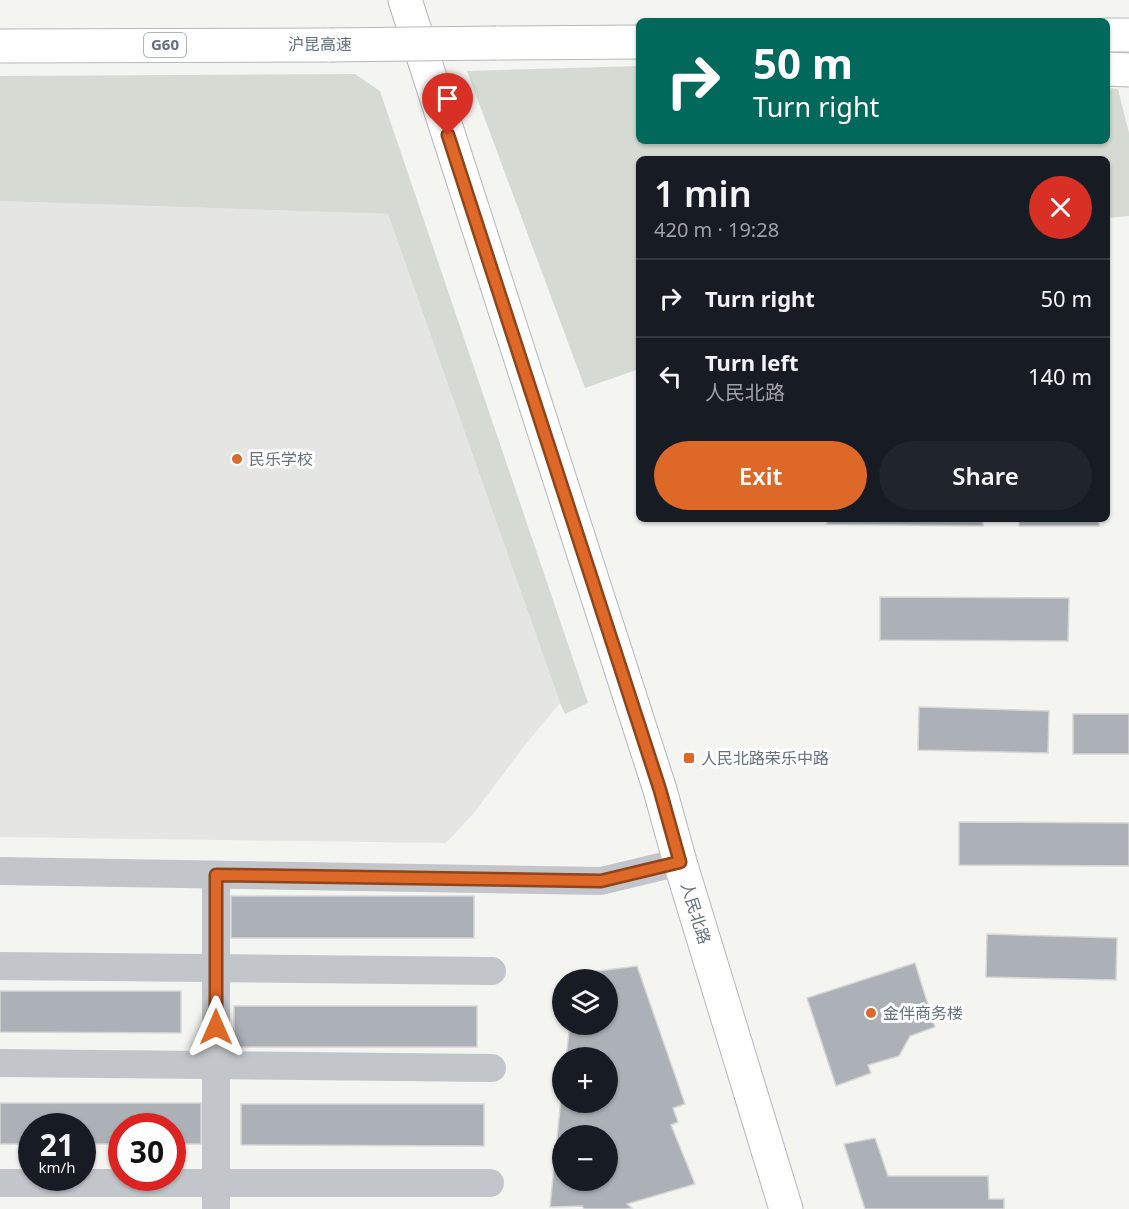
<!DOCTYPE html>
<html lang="en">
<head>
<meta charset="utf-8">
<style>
  :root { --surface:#171b24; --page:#20242c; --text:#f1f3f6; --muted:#9ea1a6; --line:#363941; --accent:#dd6828 }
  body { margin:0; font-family:"Noto Sans","Noto Sans SC",sans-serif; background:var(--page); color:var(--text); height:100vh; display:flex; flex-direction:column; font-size:22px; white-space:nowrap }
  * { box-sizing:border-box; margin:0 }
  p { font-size:20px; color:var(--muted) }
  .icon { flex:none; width:33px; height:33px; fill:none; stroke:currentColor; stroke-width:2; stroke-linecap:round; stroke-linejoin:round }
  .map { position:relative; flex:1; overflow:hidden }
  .sheet { position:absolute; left:636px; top:156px; width:474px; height:366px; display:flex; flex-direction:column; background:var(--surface); border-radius:9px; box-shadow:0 2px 4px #0004 }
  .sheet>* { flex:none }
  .top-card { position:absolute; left:636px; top:18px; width:474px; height:126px; border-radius:9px; box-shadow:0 2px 4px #0004; background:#00695c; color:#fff; overflow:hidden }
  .buttons { position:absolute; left:552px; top:969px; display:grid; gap:12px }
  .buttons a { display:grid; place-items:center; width:66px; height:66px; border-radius:50%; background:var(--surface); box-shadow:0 2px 4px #0004; font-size:30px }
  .speed { position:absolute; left:18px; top:1113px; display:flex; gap:12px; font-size:30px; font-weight:700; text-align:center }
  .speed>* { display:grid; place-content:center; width:78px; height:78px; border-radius:50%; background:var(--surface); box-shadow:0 2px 4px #0004; line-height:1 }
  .speed small { font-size:15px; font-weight:400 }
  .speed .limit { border:9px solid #d22; background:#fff; color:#111 }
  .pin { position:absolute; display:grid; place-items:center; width:51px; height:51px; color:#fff; margin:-62px -26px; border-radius:50% 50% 50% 0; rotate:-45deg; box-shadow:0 0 6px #0007 }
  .pin .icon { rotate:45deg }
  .me { position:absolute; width:66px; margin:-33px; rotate:0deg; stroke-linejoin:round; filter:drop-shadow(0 0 4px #0008) }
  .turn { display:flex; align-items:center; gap:21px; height:126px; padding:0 18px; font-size:27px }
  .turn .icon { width:78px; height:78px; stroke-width:2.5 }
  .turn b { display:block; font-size:42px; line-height:51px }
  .round { display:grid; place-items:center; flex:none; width:63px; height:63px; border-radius:32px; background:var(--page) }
  .head { display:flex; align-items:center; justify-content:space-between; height:102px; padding:0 18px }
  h1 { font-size:36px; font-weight:600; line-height:45px }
  .button { display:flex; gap:12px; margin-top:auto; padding:12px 18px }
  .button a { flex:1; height:69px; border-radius:36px; background:var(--accent); color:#fff; font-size:24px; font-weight:600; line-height:69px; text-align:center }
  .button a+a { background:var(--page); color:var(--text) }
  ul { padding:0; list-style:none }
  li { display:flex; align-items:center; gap:18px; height:78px; padding:0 18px; border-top:2px solid var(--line) }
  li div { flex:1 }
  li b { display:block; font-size:22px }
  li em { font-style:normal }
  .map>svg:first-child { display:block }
  .built { fill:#e5e6e4 }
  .green { fill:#d5dbd2 }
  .building { fill:#abb1b6; stroke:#d6d6d4; stroke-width:1.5; fill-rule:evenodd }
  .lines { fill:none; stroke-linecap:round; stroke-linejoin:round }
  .major-casing { stroke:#b3b7bb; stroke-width:35 }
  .highway-casing { stroke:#b5b7bb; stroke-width:35 }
  .minor { stroke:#c2c5c9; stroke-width:28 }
  .major { stroke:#fff; stroke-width:33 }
  .highway { stroke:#fff; stroke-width:33 }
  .highway-bridge-casing { stroke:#b5b7bb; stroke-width:35; stroke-linecap:butt }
  .highway-bridge { stroke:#fff; stroke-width:33 }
  .route-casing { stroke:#90441a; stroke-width:15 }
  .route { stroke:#dd6828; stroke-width:10 }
  .poi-dot { fill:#dd6828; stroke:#fff; stroke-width:2 }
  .labels { text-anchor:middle; stroke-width:6; stroke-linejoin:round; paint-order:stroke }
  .shield { fill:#fff; stroke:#929ca7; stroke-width:1.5 }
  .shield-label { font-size:15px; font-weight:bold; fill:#647181 }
  .street-label { font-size:16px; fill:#647181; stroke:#fff }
  .poi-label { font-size:16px; fill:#647181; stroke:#fff; text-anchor:start }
</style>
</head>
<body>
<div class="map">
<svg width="1129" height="1209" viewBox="0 0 1129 1209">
  <rect width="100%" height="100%" fill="#f4f5f1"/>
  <polygon class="built" points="0,201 388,214 560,703 525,745 473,814 446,843 0,837"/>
  <g class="green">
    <polygon points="639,66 639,141 1107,141 1107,88 1118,89 1129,133 1129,216 1107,218 1107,159 639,159 639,369 585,388 467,71"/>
    <polygon points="355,74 380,91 588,703 565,714 560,703 388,214 0,201 0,76"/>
  </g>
  <g class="building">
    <polygon points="827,519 983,519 983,526 827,524"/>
    <rect x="1019" y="519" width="80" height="7"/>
    <polygon points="880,597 1069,598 1068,641 880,640"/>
    <polygon points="919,707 1049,711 1048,753 918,750"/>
    <rect x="1073" y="714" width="56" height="40"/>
    <polygon points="959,822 1129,823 1129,866 959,865"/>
    <rect x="231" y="896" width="243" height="42"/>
    <polygon points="987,934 1117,938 1116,980 986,977"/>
    <polygon points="915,963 935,1027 910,1036 899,1056 868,1065 871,1073 836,1086 807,998"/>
    <path d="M637,966L685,1104L673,1108L678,1122L671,1125L695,1184L627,1204L632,1208L626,1209H584L582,1206L550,1207L562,1089V1102H608V1058H566L570,1024H608V980H575V974ZM562,1136H608V1180H562Z"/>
    <polygon points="0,991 181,991 181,1033 0,1032"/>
    <rect x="234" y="1006" width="243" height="41"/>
    <polygon points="0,1103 201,1103 201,1144 172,1144 172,1126 122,1126 122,1144 82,1144 82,1126 32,1126 32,1144 0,1144"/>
    <polygon points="241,1104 484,1104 484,1146 241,1145"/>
    <polygon points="875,1138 888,1176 988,1176 989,1199 1004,1199 1004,1209 865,1209 844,1144"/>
  </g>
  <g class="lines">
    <defs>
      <polyline id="major" points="405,0 660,790 680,862 786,1209"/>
      <g id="highway">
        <polyline points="1107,35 1129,35"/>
        <polyline points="496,43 639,42"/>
        <polyline points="0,46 330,45"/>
        <polyline points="1107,69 1129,70"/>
      </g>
    </defs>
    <use href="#major" class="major-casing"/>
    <use href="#highway" class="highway-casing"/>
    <g class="minor">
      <polyline points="0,871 601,881 680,862"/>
      <polyline points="0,966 492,971"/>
      <polyline points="0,1063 492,1068"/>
      <polyline points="0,1183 490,1183"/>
      <polyline points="216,1209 216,875"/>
    </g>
    <use href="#major" class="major"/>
    <use href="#highway" class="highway"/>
    <defs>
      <polyline id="highway-bridge" points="330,45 496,43"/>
    </defs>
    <use href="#highway-bridge" class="highway-bridge-casing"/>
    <use href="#highway-bridge" class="highway-bridge"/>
  </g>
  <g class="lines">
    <defs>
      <polyline id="route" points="216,1027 216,875 601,881 680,862 660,790 448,135"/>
    </defs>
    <use href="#route" class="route-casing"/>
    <use href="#route" class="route"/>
  </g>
  <g class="poi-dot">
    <circle cx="237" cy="459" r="6"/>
    <rect x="683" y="752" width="12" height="12" rx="3"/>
    <circle cx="871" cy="1013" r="6"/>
  </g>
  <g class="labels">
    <rect class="shield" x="144" y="33" width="42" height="24" rx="4.5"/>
    <g class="shield-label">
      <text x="165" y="50">G60</text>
    </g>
    <g class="street-label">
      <text x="320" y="50">沪昆高速</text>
      <text transform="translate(696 913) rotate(73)" y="6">人民北路</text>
    </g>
    <g class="poi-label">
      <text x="249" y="465">民乐学校</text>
      <text x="701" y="764">人民北路荣乐中路</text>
      <text x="883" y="1019">金伴商务楼</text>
    </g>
  </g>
</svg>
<div class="buttons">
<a><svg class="icon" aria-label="layers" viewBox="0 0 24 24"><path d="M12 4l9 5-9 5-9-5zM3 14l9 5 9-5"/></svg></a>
<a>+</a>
<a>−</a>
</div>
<div class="speed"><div>21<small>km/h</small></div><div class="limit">30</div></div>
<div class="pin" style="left:448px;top:135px;background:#d93025"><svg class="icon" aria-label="arrive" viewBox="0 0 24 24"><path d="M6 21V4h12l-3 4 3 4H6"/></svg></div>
<svg class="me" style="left:216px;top:1027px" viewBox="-20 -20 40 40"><path d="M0-17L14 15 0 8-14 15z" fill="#dd6828" stroke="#fff" stroke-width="4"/></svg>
<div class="top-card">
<div class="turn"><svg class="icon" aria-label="right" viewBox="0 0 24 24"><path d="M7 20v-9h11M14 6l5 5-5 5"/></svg><div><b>50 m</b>Turn right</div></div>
</div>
<section class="sheet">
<div class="head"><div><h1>1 min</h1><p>420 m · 19:28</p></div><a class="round" style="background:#d93025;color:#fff"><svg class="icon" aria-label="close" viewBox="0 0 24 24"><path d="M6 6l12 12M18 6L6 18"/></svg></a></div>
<ul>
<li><svg class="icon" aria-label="right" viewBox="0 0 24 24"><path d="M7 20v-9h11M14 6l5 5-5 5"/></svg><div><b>Turn right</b></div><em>50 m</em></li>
<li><svg class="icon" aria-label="left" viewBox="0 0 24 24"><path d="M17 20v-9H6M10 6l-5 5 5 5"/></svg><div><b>Turn left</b><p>人民北路</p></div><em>140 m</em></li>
</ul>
<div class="button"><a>Exit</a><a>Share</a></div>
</section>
</div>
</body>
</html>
